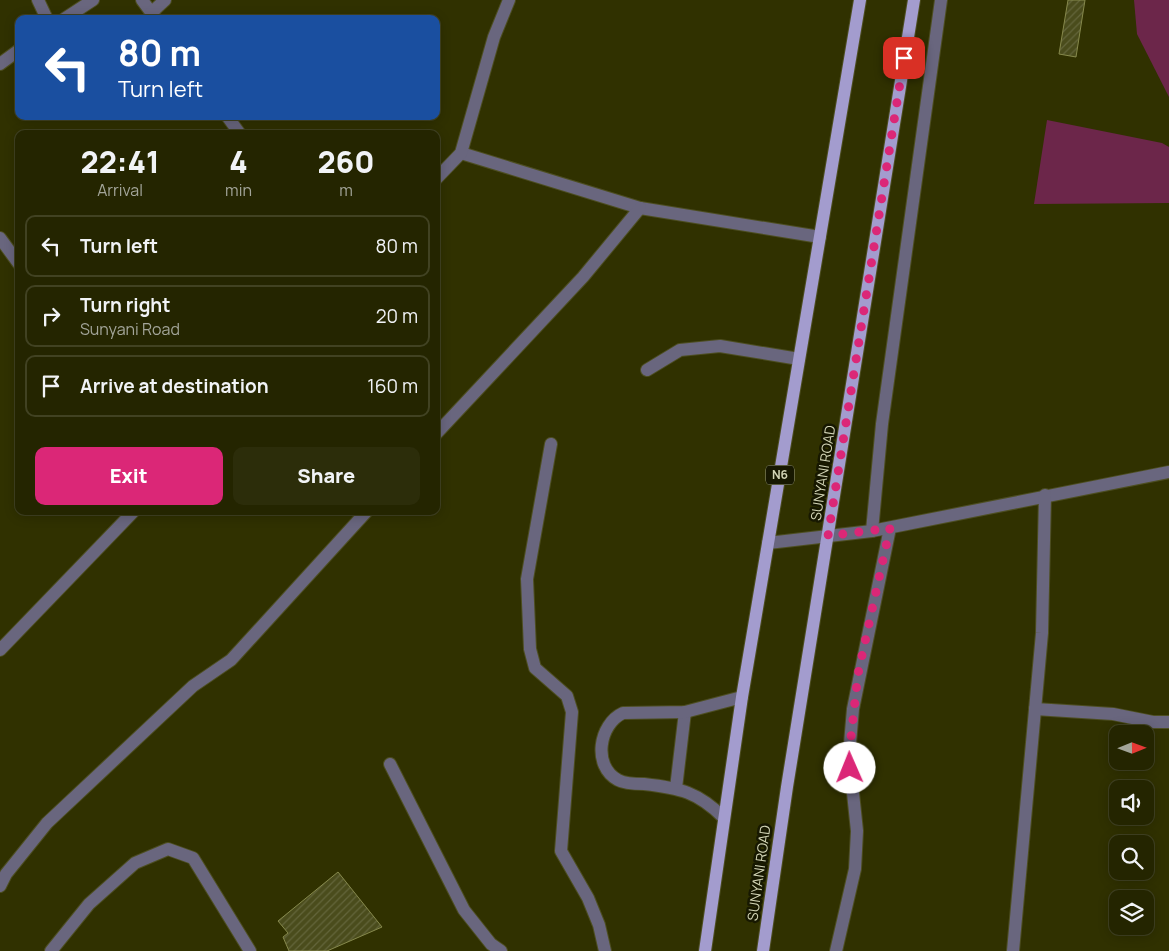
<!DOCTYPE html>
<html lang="en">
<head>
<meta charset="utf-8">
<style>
  :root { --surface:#242500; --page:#2c2d0a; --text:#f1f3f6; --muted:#a3a599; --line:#414222; --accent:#db2777 }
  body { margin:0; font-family:Manrope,sans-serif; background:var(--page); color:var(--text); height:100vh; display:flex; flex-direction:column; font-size:19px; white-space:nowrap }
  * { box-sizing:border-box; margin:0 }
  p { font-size:16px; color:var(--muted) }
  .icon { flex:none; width:28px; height:28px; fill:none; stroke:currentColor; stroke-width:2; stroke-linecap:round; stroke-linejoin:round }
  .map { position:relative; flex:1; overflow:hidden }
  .details { position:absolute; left:15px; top:130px; width:425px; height:385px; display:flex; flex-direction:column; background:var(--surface); border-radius:10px; box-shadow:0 2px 12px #0003,0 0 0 1px var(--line) }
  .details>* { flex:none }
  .top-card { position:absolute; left:15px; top:15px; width:425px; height:105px; border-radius:10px; box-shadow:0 2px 12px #0003,0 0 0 1px var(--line); background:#1a4fa0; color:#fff; overflow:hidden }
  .needle { width:32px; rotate:89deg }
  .tools { position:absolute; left:1109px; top:725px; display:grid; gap:10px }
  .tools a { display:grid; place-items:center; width:45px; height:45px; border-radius:10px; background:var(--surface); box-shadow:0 2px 12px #0003,0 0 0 1px var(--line); font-size:25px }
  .pin { position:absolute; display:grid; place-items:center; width:42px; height:42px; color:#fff; margin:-21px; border-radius:10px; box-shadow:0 2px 8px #0006 }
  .me { position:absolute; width:55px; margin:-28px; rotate:359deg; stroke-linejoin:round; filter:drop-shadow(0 0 4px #0008) }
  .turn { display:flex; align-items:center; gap:18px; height:105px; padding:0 20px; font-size:22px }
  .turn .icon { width:65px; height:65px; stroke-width:2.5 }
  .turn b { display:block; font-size:35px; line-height:42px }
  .eta { display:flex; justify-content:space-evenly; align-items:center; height:85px; text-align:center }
  .eta b { font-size:30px; font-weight:800; line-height:35px }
  .primary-button { display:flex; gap:10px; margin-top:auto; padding:10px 20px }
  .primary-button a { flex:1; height:58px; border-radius:10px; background:var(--accent); color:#fff; font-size:20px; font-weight:800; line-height:58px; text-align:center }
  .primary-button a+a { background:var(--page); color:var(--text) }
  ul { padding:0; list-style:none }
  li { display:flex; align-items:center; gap:15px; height:62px; margin:0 10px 8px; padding:0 10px; border:2px solid var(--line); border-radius:10px }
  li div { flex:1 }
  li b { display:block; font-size:19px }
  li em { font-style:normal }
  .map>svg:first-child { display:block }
  .green { fill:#6c264a }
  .building { fill:url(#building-hatch); stroke:#86894c }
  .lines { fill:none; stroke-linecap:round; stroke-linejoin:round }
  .minor-casing { stroke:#4d4e21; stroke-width:14 }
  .major-casing { stroke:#4d4e21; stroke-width:14 }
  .minor { stroke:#69667e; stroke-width:12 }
  .major { stroke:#a39cce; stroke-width:12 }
  .route { stroke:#db2777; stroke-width:9; stroke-dasharray:0 16.2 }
  .labels { text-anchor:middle; stroke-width:5; stroke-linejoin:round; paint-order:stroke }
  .shield { fill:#171801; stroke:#9a9c7f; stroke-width:1 }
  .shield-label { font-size:12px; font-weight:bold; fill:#d2d4b5 }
  .street-label { font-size:14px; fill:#d2d4b5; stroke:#171801 }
</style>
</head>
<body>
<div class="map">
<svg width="1169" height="951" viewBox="0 0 1169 951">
  <defs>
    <pattern id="building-hatch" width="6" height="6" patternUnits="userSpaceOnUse" patternTransform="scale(1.25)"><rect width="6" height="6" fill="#4a4c1c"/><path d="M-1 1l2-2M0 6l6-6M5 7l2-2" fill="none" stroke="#63653b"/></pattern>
  </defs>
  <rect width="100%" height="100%" fill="#303100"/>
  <g class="green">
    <polygon points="1134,0 1169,0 1169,97 1137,34"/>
    <polygon points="1047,120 1162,143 1169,147 1169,203 1034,204"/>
  </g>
  <g class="building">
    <polygon points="1068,0 1085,0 1076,57 1059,54"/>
    <polygon points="338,872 382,927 327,951 289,951 283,937 288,933 278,921"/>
  </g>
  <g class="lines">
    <defs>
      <g id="minor">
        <polyline points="38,0 47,19"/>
        <polyline points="142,0 156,19"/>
        <polyline points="151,13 165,0"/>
        <polyline points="64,19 93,0"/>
        <polyline points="0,64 19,50"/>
        <polyline points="227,116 240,134"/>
        <polyline points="461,153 640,208 820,237"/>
        <polyline points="436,179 461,153 494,37 509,0"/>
        <polyline points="0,238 19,264"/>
        <polyline points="647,370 680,350 720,346 799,359"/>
        <polyline points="436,434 583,277 640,208"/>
        <polyline points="551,444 527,579 530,649 535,668 567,696 572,712 561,851 588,898 599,925 605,951"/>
        <polyline points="872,531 882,424 941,0"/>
        <polyline points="768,543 872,531 1169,472"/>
        <polyline points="0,650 134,511"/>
        <polyline points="1035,709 1113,714 1153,722 1169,722"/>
        <polyline points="390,764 464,910 491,944 501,951"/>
        <polyline points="676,788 685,712"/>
        <path d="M724,818C698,792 680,788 644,784C636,784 625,784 618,780C592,766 599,724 623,713L685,712L742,697"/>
        <polyline points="0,886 6,874 47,823 193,686 231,660 367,511"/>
        <polyline points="51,951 89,904 135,863 168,849 193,858 250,951"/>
        <polyline points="836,951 855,869 857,831 849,755 853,709 890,528"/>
        <polyline points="1013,951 1042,633 1045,495"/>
      </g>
      <g id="major">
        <polyline points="705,951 742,697 860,0"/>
        <polyline points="763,951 787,787 914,0"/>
      </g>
    </defs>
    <use href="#minor" class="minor-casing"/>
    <use href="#major" class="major-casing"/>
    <use href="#minor" class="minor"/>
    <use href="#major" class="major"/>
  </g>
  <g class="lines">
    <polyline class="route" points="850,768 849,755 858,674 890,528 828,536 904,58"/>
  </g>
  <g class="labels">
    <rect class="shield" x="766" y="465.5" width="28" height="19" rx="4"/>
    <g class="shield-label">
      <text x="780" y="479">N6</text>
    </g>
    <g class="street-label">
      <text transform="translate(823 473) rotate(-81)" y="5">SUNYANI ROAD</text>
      <text transform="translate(759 873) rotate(-82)" y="5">SUNYANI ROAD</text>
    </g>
  </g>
</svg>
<div class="tools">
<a><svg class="needle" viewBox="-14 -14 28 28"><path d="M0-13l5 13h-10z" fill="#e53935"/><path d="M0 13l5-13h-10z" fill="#a3a599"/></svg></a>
<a><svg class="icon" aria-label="sound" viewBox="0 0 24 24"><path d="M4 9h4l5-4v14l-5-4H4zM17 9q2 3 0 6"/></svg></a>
<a><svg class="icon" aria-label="search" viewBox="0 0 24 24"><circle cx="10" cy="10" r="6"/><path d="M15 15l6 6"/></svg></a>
<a><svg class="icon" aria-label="layers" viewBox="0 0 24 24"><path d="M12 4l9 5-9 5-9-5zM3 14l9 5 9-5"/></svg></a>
</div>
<div class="pin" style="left:904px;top:58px;background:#d93025"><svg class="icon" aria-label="arrive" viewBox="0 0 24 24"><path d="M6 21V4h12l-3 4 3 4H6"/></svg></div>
<svg class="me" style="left:850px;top:768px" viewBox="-20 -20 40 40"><circle r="19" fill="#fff"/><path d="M0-13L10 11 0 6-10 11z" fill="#db2777"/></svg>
<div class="top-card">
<div class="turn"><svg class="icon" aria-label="left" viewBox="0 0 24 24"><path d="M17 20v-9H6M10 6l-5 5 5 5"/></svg><div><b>80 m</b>Turn left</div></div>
</div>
<section class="details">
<div class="eta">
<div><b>22:41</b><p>Arrival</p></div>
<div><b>4</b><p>min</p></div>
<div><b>260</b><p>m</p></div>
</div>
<ul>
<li><svg class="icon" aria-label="left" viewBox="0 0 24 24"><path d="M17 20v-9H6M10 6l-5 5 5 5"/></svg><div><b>Turn left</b></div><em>80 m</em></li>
<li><svg class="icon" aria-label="right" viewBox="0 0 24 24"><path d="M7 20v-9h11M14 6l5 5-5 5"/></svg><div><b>Turn right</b><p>Sunyani Road</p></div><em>20 m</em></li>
<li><svg class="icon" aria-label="arrive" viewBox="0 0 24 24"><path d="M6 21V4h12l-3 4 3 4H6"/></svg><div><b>Arrive at destination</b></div><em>160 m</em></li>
</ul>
<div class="primary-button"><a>Exit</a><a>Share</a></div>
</section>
</div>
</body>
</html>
